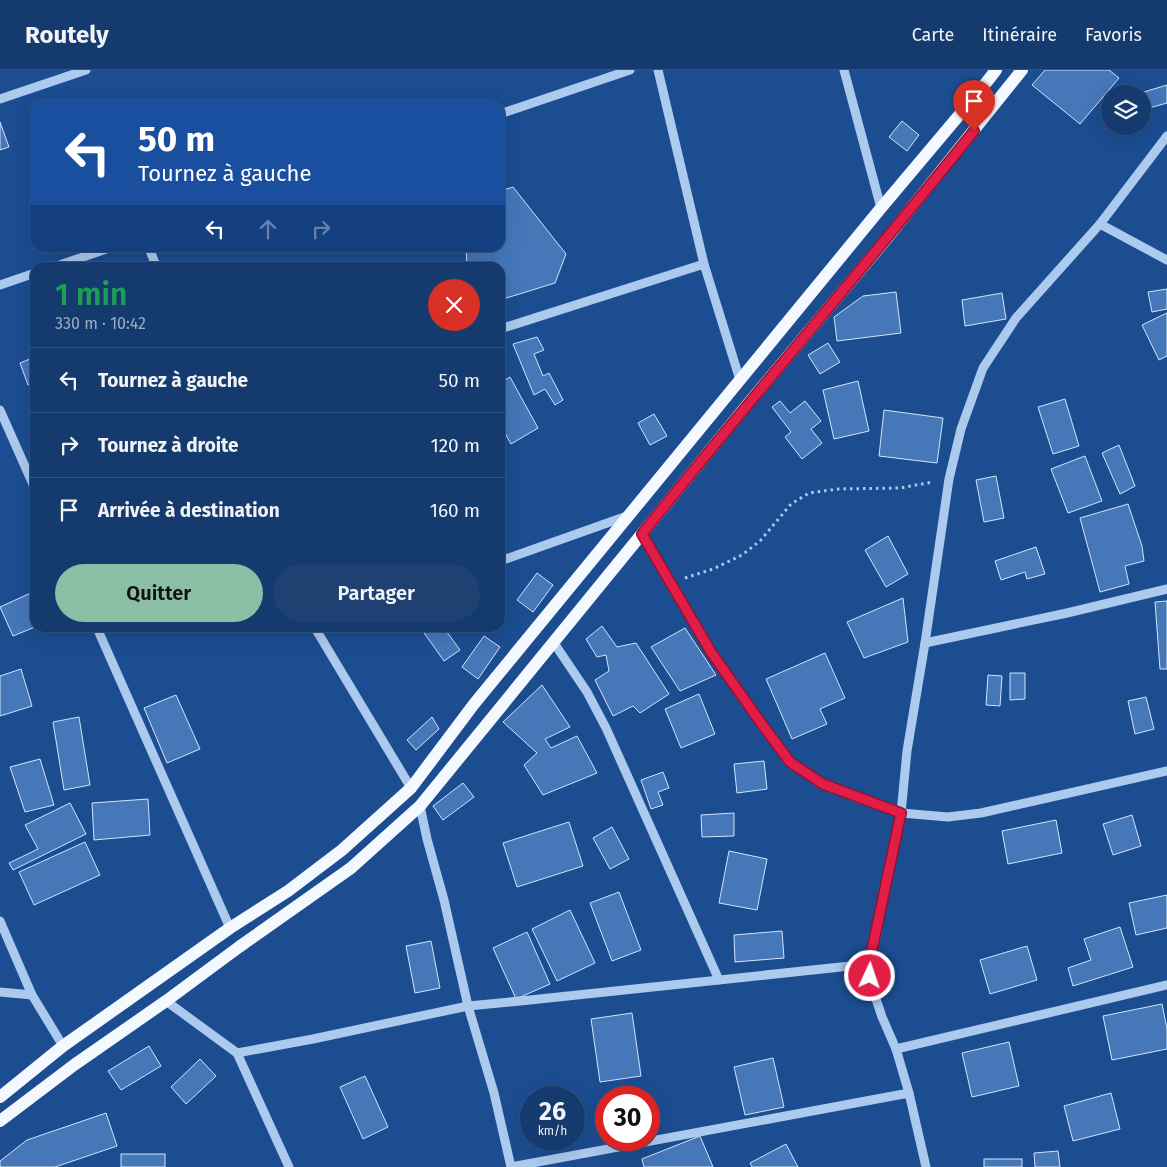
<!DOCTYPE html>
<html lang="fr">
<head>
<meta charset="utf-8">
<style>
  :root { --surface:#153a6d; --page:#1e4172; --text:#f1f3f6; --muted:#9dadc2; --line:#345480; --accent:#8abfa5 }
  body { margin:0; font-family:"Fira Sans",sans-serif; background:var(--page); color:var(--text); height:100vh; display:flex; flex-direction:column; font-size:19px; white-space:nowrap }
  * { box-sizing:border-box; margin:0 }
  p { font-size:16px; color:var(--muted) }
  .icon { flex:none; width:28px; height:28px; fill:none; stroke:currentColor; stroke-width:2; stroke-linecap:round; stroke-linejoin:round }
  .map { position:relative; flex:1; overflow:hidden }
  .side { position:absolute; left:30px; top:192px; width:475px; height:370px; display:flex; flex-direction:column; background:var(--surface); border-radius:15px; box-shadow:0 5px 20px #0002,0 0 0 1px var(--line) }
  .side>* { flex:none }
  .banner { position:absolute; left:30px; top:30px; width:475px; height:152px; border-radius:15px; box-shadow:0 5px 20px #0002,0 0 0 1px var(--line); background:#1a4fa0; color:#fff; overflow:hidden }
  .controls { position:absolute; left:1101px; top:15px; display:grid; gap:10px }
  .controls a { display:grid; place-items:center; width:50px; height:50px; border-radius:50%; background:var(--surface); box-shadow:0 5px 20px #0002,0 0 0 1px var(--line); font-size:25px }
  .speed { position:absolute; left:520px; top:1016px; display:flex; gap:10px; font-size:25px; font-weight:700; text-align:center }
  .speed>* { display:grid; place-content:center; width:65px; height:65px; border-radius:50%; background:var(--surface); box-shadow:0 5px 20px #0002,0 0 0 1px var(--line); line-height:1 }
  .speed small { font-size:12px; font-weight:400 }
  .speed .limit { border:8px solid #d22; background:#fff; color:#111 }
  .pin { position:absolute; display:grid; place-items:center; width:42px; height:42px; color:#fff; margin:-51px -21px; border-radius:50% 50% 50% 0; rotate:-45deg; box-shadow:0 0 5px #0007 }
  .pin .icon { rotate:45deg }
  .me { position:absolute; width:55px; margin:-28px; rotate:3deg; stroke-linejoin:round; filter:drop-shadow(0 0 4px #0008) }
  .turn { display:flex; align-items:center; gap:18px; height:105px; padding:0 25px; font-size:22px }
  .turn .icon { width:65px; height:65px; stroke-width:2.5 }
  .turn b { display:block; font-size:35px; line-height:42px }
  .lanes { display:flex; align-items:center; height:48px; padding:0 25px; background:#0003; justify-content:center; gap:25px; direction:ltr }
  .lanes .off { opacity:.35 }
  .round { display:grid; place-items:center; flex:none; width:52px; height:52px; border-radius:26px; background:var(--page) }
  .summary { display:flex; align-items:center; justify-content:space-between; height:85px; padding:0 25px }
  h1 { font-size:30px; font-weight:600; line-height:38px; color:#1e9e55 }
  .action { display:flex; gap:10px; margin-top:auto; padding:10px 25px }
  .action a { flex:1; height:58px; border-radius:30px; background:var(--accent); color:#111; font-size:20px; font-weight:600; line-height:58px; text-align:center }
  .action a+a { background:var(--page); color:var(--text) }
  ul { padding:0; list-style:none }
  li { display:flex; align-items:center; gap:15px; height:65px; padding:0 25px; border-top:1px solid var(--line) }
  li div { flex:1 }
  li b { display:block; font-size:19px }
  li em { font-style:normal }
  header { display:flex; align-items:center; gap:30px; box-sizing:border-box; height:70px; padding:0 25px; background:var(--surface); border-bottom:1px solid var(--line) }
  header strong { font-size:24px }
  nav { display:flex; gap:28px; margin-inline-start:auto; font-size:18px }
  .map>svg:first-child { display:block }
  .building { fill:#4577b9; stroke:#d3e4fa }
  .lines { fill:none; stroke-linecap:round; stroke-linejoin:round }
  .path { stroke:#acc9ee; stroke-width:3; stroke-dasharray:2.5 4; stroke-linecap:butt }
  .minor { stroke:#acc9ee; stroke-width:9 }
  .major { stroke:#f4f8ff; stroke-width:12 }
  .route-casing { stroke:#92132f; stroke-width:12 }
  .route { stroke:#e11d48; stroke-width:9 }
</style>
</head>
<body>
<header>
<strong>Routely</strong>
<nav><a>Carte</a><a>Itinéraire</a><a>Favoris</a></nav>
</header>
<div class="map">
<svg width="1167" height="1097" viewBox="0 0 1167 1097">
  <rect width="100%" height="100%" fill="#1c4d91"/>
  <g class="building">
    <polygon points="1045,0 1109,0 1119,8 1080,54 1032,15"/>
    <polygon points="1167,15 1167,33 1142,40 1142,24 1137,24"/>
    <polygon points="902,51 919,65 907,81 889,67"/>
    <polygon points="0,52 9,77 0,80"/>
    <polygon points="513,117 566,184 555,213 500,230 500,198 467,198 466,178 500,178 500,121"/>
    <polygon points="1167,219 1167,239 1152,242 1148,222"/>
    <polygon points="896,222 901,263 837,271 834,247 863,226"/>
    <polygon points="1002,223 1006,249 965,256 962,230"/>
    <polygon points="1167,243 1167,286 1159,290 1142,255"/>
    <polygon points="537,267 544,280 534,284 543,306 549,303 563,330 555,335 545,319 534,325 513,274"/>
    <polygon points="828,273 840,292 820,304 808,285"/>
    <polygon points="35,287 35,313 28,315 20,293"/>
    <polygon points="510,307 538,358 511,374 500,354 500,313"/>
    <polygon points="858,311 869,361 834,369 823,320"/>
    <polygon points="1065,329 1079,376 1053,384 1038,337"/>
    <polygon points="780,331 790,343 805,331 821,351 811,359 822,373 802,389 785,367 791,362 772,337"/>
    <polygon points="884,340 943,348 937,393 879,386"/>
    <polygon points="654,344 667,366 650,375 638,353"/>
    <polygon points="1119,375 1135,416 1120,424 1102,383"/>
    <polygon points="1085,386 1102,431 1068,443 1051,399"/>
    <polygon points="996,406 1004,448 984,452 976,410"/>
    <polygon points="1128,434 1142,476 1144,491 1125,496 1129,514 1100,522 1080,448"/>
    <polygon points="888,466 908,504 886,517 865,480"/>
    <polygon points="1036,477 1045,504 1027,509 1025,502 1001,510 995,491"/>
    <polygon points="537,503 553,515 533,542 517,530"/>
    <polygon points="35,521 35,557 13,566 0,537"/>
    <polygon points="903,528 908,572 864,588 847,552"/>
    <polygon points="1167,531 1167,599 1160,599 1155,532"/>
    <polygon points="602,556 617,577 636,573 669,624 640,643 633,636 613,646 595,610 609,601 606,585 597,587 586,569"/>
    <polygon points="425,558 444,558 460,580 444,591 422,560"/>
    <polygon points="685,558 716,605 680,621 651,577"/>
    <polygon points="484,566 500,577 478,609 462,597"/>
    <polygon points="825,583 845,628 820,639 827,654 792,669 766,609"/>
    <polygon points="21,599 32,636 0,646 0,606"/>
    <polygon points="1010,603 1025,603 1025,629 1010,630"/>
    <polygon points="988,605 1002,606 1000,636 986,635"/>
    <polygon points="542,615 570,657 545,669 551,678 577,666 597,703 543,725 524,695 537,683 503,652"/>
    <polygon points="699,624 715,664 681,678 665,639"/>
    <polygon points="176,625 200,679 167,693 144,638"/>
    <polygon points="1146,627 1154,659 1135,664 1128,631"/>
    <polygon points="79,647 90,715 64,720 53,652"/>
    <polygon points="432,647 439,659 416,680 407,670"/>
    <polygon points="40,689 54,735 25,742 10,697"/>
    <polygon points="764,691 767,719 737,723 734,694"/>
    <polygon points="663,702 669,718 658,722 663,735 651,739 641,710"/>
    <polygon points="463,713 474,727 443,750 433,736"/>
    <polygon points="148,729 150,765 94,770 92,733"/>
    <polygon points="70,733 86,764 13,800 9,793 38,779 25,755"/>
    <polygon points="734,743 734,766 702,767 701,745"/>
    <polygon points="1132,745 1141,776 1113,785 1103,754"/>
    <polygon points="1056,750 1062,783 1008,794 1002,761"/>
    <polygon points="569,752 583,796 517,817 503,773"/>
    <polygon points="612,757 629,789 610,799 593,768"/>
    <polygon points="85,772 100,805 34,835 19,802"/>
    <polygon points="729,781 767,789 757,840 719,833"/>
    <polygon points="619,822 641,880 612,891 590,833"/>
    <polygon points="1167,825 1167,858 1136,865 1129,833"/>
    <polygon points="570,840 595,893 557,911 532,859"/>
    <polygon points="1120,857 1133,897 1073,916 1068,898 1091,890 1084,869"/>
    <polygon points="782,861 784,888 735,892 734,865"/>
    <polygon points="527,862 550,914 516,929 493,878"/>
    <polygon points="431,871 440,918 415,923 406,876"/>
    <polygon points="1027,876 1037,910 990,924 980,890"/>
    <polygon points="1162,934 1167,959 1167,979 1112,990 1103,946"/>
    <polygon points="632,943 641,1006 600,1012 591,949"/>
    <polygon points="1009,972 1019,1016 972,1027 962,983"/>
    <polygon points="149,976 161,996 121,1020 108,1001"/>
    <polygon points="773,988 784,1037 745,1045 734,997"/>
    <polygon points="200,989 216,1006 186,1034 171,1017"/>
    <polygon points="365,1006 388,1057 363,1069 340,1017"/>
    <polygon points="1111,1023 1120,1059 1073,1071 1064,1036"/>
    <polygon points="106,1043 117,1076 55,1097 0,1097 0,1091 27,1070"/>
    <polygon points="700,1066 713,1097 644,1097 642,1089"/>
    <polygon points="786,1074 798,1097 752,1097 750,1093"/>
    <polygon points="1058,1081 1060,1097 1035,1097 1034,1083"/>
    <rect x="121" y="1084" width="44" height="13"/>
    <rect x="984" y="1089" width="38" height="8"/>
  </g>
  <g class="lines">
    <polyline class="path" points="685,508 713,499 742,485 760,471 791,434 809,423 838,419 900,418 933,412"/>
    <g class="minor">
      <polyline points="658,0 704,194 740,310"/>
      <polyline points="844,0 881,138"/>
      <polyline points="0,29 86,0"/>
      <polyline points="500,44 630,0"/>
      <polyline points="1100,154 1167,190"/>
      <polyline points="149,178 157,198"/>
      <polyline points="51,198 109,178"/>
      <polyline points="0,215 35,203"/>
      <polyline points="500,259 704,194"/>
      <polyline points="0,340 35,419"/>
      <polyline points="642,464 711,581 761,653 790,692 823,714 901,743 948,747 981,743 1167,701"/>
      <polyline points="500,491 627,446"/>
      <polyline points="97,558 230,858"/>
      <polyline points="315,558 411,718"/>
      <polyline points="554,573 587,622 606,658 719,910"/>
      <polyline points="925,573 1067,543 1167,519"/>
      <polyline points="420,736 427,769 444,830 468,936 494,1023 511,1097"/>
      <polyline points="0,851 32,925 63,976"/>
      <polyline points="0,922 32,925"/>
      <polyline points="166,931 237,983 313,969 468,936 530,930 869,894"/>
      <polyline points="896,979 1167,915"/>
      <polyline points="237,983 289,1097"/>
      <polyline points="511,1097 909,1023"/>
      <polyline points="926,1097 909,1023 896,979 882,947 872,917 869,894 901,743 907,681 925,573 949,409 961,359 983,298 1016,248 1100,154 1167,66"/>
    </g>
    <g class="major">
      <polyline points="0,1027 63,976 230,858 288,821 342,780 411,718 474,634 881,138 982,18 996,0"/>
      <polyline points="0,1051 74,995 166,931 239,877 351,798 420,736 747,335 888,167 1022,0"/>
    </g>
  </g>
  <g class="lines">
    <defs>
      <path id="route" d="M870,906L869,894L901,743L823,714L790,692L761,653L711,582L642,464C751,328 865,197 974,61"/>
    </defs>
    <use href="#route" class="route-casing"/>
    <use href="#route" class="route"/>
  </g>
</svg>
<div class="controls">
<a><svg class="icon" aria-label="layers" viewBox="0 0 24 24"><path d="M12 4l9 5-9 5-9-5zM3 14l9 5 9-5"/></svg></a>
</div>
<div class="speed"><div>26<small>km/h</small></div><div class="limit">30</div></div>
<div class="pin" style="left:974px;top:61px;background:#d93025"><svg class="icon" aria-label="arrive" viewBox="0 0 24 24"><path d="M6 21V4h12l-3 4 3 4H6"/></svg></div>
<svg class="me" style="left:870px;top:906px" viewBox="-20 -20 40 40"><circle r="17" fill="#e11d48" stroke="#fff" stroke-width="3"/><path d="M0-11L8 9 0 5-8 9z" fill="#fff"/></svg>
<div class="banner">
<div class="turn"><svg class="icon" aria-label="left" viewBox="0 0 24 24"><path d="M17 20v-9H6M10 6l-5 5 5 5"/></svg><div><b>50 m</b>Tournez à gauche</div></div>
<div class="lanes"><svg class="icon" aria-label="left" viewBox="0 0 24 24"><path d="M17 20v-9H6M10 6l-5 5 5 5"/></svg><svg class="icon off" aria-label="ahead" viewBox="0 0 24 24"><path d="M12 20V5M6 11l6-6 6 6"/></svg><svg class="icon off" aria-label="right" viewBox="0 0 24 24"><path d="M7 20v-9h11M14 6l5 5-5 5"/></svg></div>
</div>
<section class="side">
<div class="summary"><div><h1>1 min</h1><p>330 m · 10:42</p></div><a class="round" style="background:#d93025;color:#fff"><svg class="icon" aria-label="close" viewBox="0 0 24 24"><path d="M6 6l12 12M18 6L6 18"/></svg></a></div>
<ul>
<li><svg class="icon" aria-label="left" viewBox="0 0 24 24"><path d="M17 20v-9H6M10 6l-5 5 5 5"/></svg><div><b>Tournez à gauche</b></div><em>50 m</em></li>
<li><svg class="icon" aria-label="right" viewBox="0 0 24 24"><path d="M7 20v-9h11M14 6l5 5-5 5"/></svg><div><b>Tournez à droite</b></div><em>120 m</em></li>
<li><svg class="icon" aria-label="arrive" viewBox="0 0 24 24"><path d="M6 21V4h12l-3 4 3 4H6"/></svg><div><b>Arrivée à destination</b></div><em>160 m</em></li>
</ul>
<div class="action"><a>Quitter</a><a>Partager</a></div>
</section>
</div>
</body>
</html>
